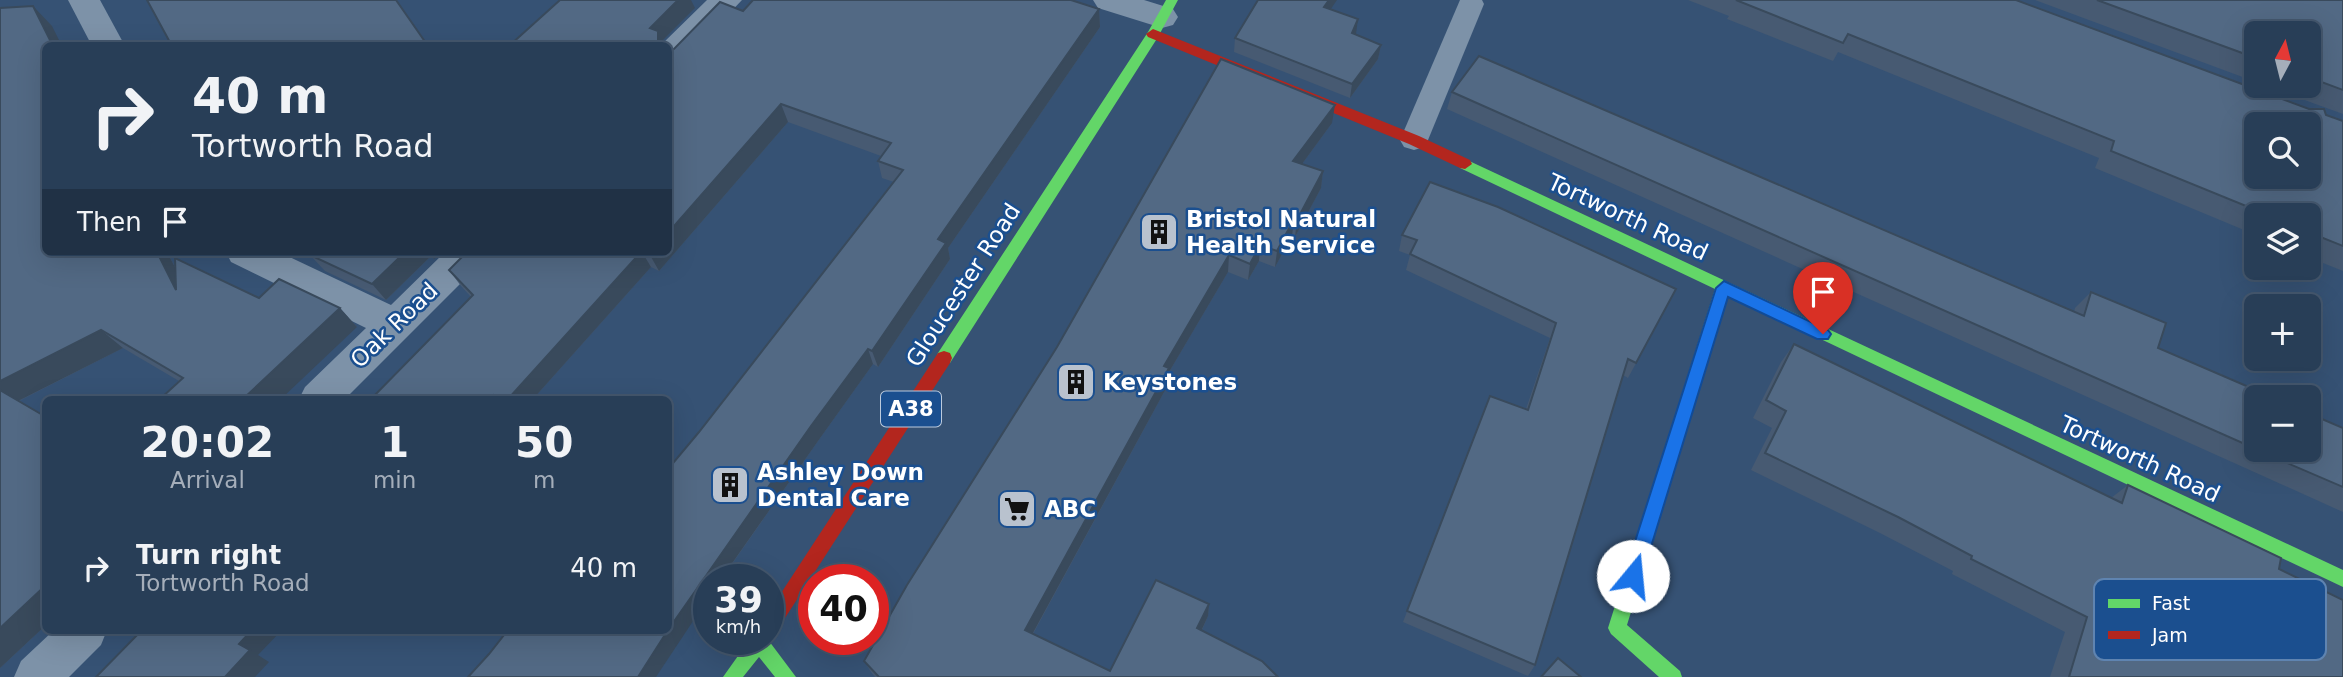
<!DOCTYPE html>
<meta charset="utf-8">
<style>
:root{--surface:#283e57;--page:#30455d;--text:#f1f3f6;--muted:#a5aeba;--line:#44576d}
body{margin:0;font-family:"DejaVu Sans",sans-serif;background:var(--page);color:var(--text);height:100vh;display:flex;flex-direction:column;font-size:26px;white-space:nowrap}
*{box-sizing:border-box;margin:0}
p{font-size:23px;color:var(--muted)}
.icon{flex:none;width:38px;height:38px;fill:none;stroke:currentColor;stroke-width:2;stroke-linecap:round;stroke-linejoin:round}
.map{position:relative;flex:1;overflow:hidden}
.details{position:absolute;left:42px;top:396px;width:630px;height:238px;display:flex;flex-direction:column;background:var(--surface);border-radius:10px;box-shadow:0 7px 28px #0002,0 0 0 2px var(--line)}
.details>*{flex:none}
.top-card{position:absolute;left:42px;top:42px;width:630px;height:214px;border-radius:10px;box-shadow:0 7px 28px #0002,0 0 0 2px var(--line);background:#283e57;color:var(--text);overflow:hidden}
.needle{width:46px;rotate:7deg}
.fabs{position:absolute;left:2244px;top:21px;display:grid;gap:14px}
.fabs a{display:grid;place-items:center;width:77px;height:77px;border-radius:10px;background:var(--surface);box-shadow:0 7px 28px #0002,0 0 0 2px var(--line);font-size:35px}
.speed{position:absolute;left:693px;top:564px;display:flex;gap:14px;font-size:35px;font-weight:700;text-align:center}
.speed>*{display:grid;place-content:center;width:91px;height:91px;border-radius:50%;background:var(--surface);box-shadow:0 7px 28px #0002,0 0 0 2px var(--line);line-height:1}
.speed small{font-size:18px;font-weight:400}
.speed .limit{border:10px solid #d22;background:#fff;color:#111}
.pin{position:absolute;display:grid;place-items:center;width:60px;height:60px;color:#fff;margin:-72px -30px;border-radius:50% 50% 50% 0;rotate:-45deg;box-shadow:0 0 7px #0007}
.pin .icon{rotate:45deg}
.me{position:absolute;width:77px;margin:-38px;rotate:17deg;stroke-linejoin:round;filter:drop-shadow(0 0 5px #0008)}
.turn{display:flex;align-items:center;gap:24px;height:147px;padding:0 35px;font-size:32px}
.turn .icon{width:91px;height:91px;stroke-width:2.5}
.turn b{display:block;font-size:49px;line-height:60px}
.then{display:flex;align-items:center;height:66px;padding:0 35px;background:#0003;gap:14px;font-size:26px}
.eta{display:flex;justify-content:space-evenly;align-items:center;height:119px;text-align:center}
.eta b{font-size:42px;font-weight:600;line-height:49px}
ul{padding:0;list-style:none}
li{display:flex;align-items:center;gap:21px;height:105px;padding:0 35px}
li div{flex:1}
li b{display:block;font-size:26px}
li em{font-style:normal}
.map>svg:first-child{display:block}
.lines{fill:none;stroke-linecap:round;stroke-linejoin:round}
.lane{fill:#7d92a8;fill-rule:evenodd}
.street{fill:#7d92a8;fill-rule:evenodd}
.fast{fill:#63d668;fill-rule:evenodd}
.jam{fill:#b3261e;fill-rule:evenodd}
.wall{fill:#475a72}
.shaded-wall{fill:#394a5c}
.building{fill:#526984;stroke:#394a5c;stroke-width:2;fill-rule:evenodd}
.route{fill:#1a73e8;stroke:#114b97;stroke-width:2}
.labels{text-anchor:middle;stroke-width:5;stroke-linejoin:round;paint-order:stroke}
.shield{fill:#1b4f8f;stroke:#bbcadd;stroke-width:2}
.shield-label{font-size:21px;font-weight:bold;fill:#fff}
.street-label{font-size:23px;fill:#fff;stroke:#1b4f8f}
.poi-label{font-size:23px;font-weight:bold;fill:#fff;stroke:#1b4f8f;text-anchor:start}
.key{fill:#1b4f8f;stroke:#5f84b1;stroke-width:2}
.key-label{font-size:19px;fill:#fff}
</style>
<div class="map">
<svg width="2343" height="677" viewBox="0 0 2343 677">
<rect width="100%" height="100%" fill="#365274"/>
<g class="lines">
<!-- lane -->
<path class="lane" d="M1460,0H1482L1484,4L1428,140L1424,147L1414,150L1404,147L1400,140Z"/>
<!-- street -->
<g class="street">
<path d="M68,0H100L125,46H92Z"/>
<path d="M707,0H742L680,65L668,68V46H660Z"/>
<path d="M1093,0H1144L1173,9L1178,17L1173,25L1162,28L1098,8Z"/>
<path d="M226,252H279L391,305L445,252H487L482,262L345,399H299L305,387L366,328L231,262Z"/>
<path d="M54,630H107L101,645L69,677H14L21,661Z"/>
</g>
<!-- fast -->
<g class="fast">
<path d="M1166,0H1178L1158,37L950,363H938L936,358L938,353L1148,32Z"/>
<path d="M1465,159L2343,570V587L1728,295L1627,625L1680,671L1682,677H1659L1611,634L1608,628L1715,289L1460,168L1458,164Z"/>
<path d="M768,635L769,641L796,677H775L759,657L743,677H723L750,639H768Z"/>
</g>
<!-- jam -->
<g class="jam">
<path d="M1153,29L1419,136L1470,160L1472,164L1465,169L1460,168L1409,144L1148,37L1146,34Z"/>
<path d="M944,351L950,353L952,358L950,363L774,635L768,638V613L938,353Z"/>
</g>
</g>
<!-- wall -->
<g class="wall">
<path d="M1688,0H2016L2343,121V271L2308,257V215H2256V235L2095,168L2099,158L1838,52L1833,61L1727,19L1729,16Z"/>
<path d="M2035,0H2343V114L2266,86H2308V33H2256V82Z"/>
<path d="M0,8L52,26L46,252H167L175,267L259,298L340,308L357,327L179,381L123,348L19,401L46,625L0,668Z"/>
<path d="M1099,9L1100,27L948,248L950,259L878,367L873,364L818,441L690,624L668,630L699,432L894,182L882,178L878,161L881,156L788,122L659,271L651,267L533,399H371L471,297L461,286L449,270L467,252H668L674,49L743,11Z"/>
<path d="M1355,35L1381,45L1378,59L1350,98L1234,52L1235,38Z"/>
<path d="M1452,92L2074,312L2075,308L2091,292L2158,348L2256,397V450H2308L2343,428V512L1447,109Z"/>
<path d="M1332,123L1302,164L1323,171L1321,188L1295,237L1292,236L1275,267L1259,261L1248,280L1228,272L1169,372V383L1033,634L1110,671L1209,604L1208,616L1202,630L1278,677H875L871,672L864,661Z"/>
<path d="M1402,235L1676,289L1628,378L1623,375L1535,665L1528,676L1403,622L1490,396L1526,409L1550,338L1406,270L1410,255L1399,251Z"/>
<path d="M313,252H442L434,259L431,256L386,300L325,271L310,255Z"/>
<path d="M1794,344L2111,498L2128,485L2279,569L2343,677H2050L2065,632L1952,574L1953,571L1880,533L1751,470L1772,428L1753,418L1781,362Z"/>
</g>
<!-- shaded-wall -->
<g class="shaded-wall">
<path d="M678,0H691L695,8L662,41L664,46H657L650,28Z"/>
<path d="M1329,0H1337L1322,22L1324,7Z"/>
<path d="M33,6L52,26L62,46H53Z"/>
<path d="M1099,9L1100,27L948,248L950,259L878,367L872,351L938,239Z"/>
<path d="M1358,19L1356,34L1349,48L1352,33Z"/>
<path d="M1381,45L1378,59L1350,98L1352,84Z"/>
<path d="M781,104L788,122L659,271L650,255L652,252H668V233Z"/>
<path d="M1335,105L1332,123L1291,179L1293,161Z"/>
<path d="M1323,171L1321,188L1295,237L1297,220Z"/>
<path d="M1294,219L1292,236L1275,267L1277,251Z"/>
<path d="M1260,245L1259,261L1248,280L1250,264Z"/>
<path d="M157,252H167L196,308L176,290Z"/>
<path d="M405,252H428L431,256L386,300L372,284Z"/>
<path d="M429,252H442L434,259Z"/>
<path d="M641,252H642L651,267L533,399H508Z"/>
<path d="M1229,255L1228,272L1169,372V383L1028,642L1025,630L1164,366Z"/>
<path d="M340,308L357,327L281,399H243Z"/>
<path d="M101,330L123,348L16,402L0,391V381Z"/>
<path d="M868,349L873,364L818,441L721,579H709V597L656,677H638L680,612L811,426Z"/>
<path d="M46,585V625L0,668V628Z"/>
<path d="M1209,604L1208,616L1197,640V628Z"/>
<path d="M252,630H282L258,655L269,662L255,677H225L239,644Z"/>
</g>
<!-- building -->
<g class="building">
<path d="M147,0H396L428,46H172Z"/>
<path d="M560,0H678L650,28L658,31V46H509Z"/>
<path d="M753,0H1071L1099,9L938,239L946,243L872,351L868,349L811,426L668,630V469L699,432L903,170L878,161L891,143L781,104L668,233V51L674,49L720,2L743,11Z"/>
<path d="M1258,0H1329L1324,7L1358,19L1352,33L1381,45L1352,84L1235,38Z"/>
<path d="M1736,0H2016L2309,109H2324L2326,115L2343,121V246L2308,232V215H2268L2111,151L2114,141L1848,34L1843,43ZM2256,124H2308V177H2256Z"/>
<path d="M2097,0H2343V90L2308,77V33H2256V58Z"/>
<path d="M33,6L53,46H46V252H157L176,290L175,258L259,298L279,279L340,308L243,399H160L183,378L101,330L0,381V8Z"/>
<path d="M1479,56L2084,316L2091,292L2166,323L2158,348L2272,397H2256V449L1452,92Z"/>
<path d="M1221,59L1335,105L1293,161L1323,171L1297,220L1294,219L1277,251L1260,245L1250,264L1229,255L1164,366L1169,368L1025,630L1110,671L1156,580L1209,604L1197,628L1262,661L1278,677H879L864,661L907,585L1057,347Z"/>
<path d="M1430,182L1498,207L1676,289L1636,363L1628,359L1535,665L1407,611L1490,396L1528,410L1556,323L1410,254L1417,240L1402,235Z"/>
<path d="M313,252H405L372,284L310,255Z"/>
<path d="M467,252H641L508,399H502L494,395L490,399H371L473,295L449,270Z"/>
<path d="M1794,344L2122,503L2128,485L2281,558L2279,569L2343,600V677H2069L2087,617L1971,559L1972,556L1898,517L1765,453L1786,411L1766,400Z"/>
<path d="M0,390L46,417V585L0,628Z"/>
<path d="M2308,413L2343,428V487L2257,450H2308Z"/>
<path d="M142,630H252L239,644L250,650L225,677H96Z"/>
<path d="M508,630H668L638,677H468L489,654Z"/>
<path d="M1558,658L1581,677H1541Z"/>
</g>
<!-- route -->
<path class="route" d="M1724,281L1828,330L1831,334L1828,339H1817L1728,297L1642,576L1640,582L1633,584L1627,582L1624,576L1716,288Z"/>
<!-- icons -->
<defs>
<symbol id="building-square" viewBox="-11 -11 22 22"><rect x="-9" y="-9" width="18" height="18" rx="4" fill="#b9c2ce" stroke="#1b4f8f"/><path d="M-4-6H4V6H1V3H-1V6H-4ZM-2.5-4.3h1.7v1.8h-1.7ZM.8-4.3h1.7v1.8H.8ZM-2.5-1h1.7V.8h-1.7ZM.8-1h1.7V.8H.8Z" fill="#111"/></symbol>
<symbol id="supermarket-square" viewBox="-11 -11 22 22"><rect x="-9" y="-9" width="18" height="18" rx="4" fill="#b9c2ce" stroke="#1b4f8f"/><path d="M-6-5.5h2.5l.6 2H6L4.5 2H-2.5L-4.4-4H-6ZM-1.5 3.2a1.3 1.3 0 1 0 .1 0ZM3 3.2a1.3 1.3 0 1 0 .1 0Z" fill="#111"/></symbol>
</defs>
<g fill-rule="evenodd">
<use href="#building-square" x="1137" y="210" width="44" height="44"/>
<use href="#building-square" x="1054" y="360" width="44" height="44"/>
<use href="#building-square" x="708" y="463" width="44" height="44"/>
<use href="#supermarket-square" x="995" y="487" width="44" height="44"/>
</g>
<g class="labels">
<!-- shield labels -->
<rect class="shield" x="881" y="391.5" width="60" height="35" rx="5"/>
<g class="shield-label">
<text x="911" y="416">A38</text>
</g>
<!-- street labels -->
<g class="street-label">
<text transform="translate(1628 217) rotate(25)" y="8">Tortworth Road</text>
<text transform="translate(963 285) rotate(-57)" y="8">Gloucester Road</text>
<text transform="translate(394 325) rotate(-44)" y="8">Oak Road</text>
<text transform="translate(2140 459) rotate(25)" y="8">Tortworth Road</text>
</g>
<!-- poi labels -->
<g class="poi-label">
<text x="1186" y="227">Bristol Natural<tspan x="1186" dy="26">Health Service</tspan></text>
<text x="1103" y="390">Keystones</text>
<text x="757" y="480">Ashley Down<tspan x="757" dy="26">Dental Care</tspan></text>
<text x="1044" y="517">ABC</text>
</g>
</g>
<!-- legend -->
<rect x="2094" y="579" width="232" height="81" rx="10" class="key"/>
<rect x="2108" y="599" width="32" height="9" fill="#63d668"/>
<rect x="2108" y="631" width="32" height="8" fill="#b3261e"/>
<g class="key-label">
<text x="2152" y="610">Fast</text>
<text x="2152" y="642">Jam</text>
</g>
</svg>
<div class="fabs">
<a><svg class="needle" viewBox="-14 -14 28 28"><path d="M0-13l5 13h-10z" fill="#e53935"/><path d="M0 13l5-13h-10z" fill="#a5aeba"/></svg></a>
<a><svg class="icon" aria-label="search" viewBox="0 0 24 24"><circle cx="10" cy="10" r="6"/><path d="M15 15l6 6"/></svg></a>
<a><svg class="icon" aria-label="layers" viewBox="0 0 24 24"><path d="M12 4l9 5-9 5-9-5zM3 14l9 5 9-5"/></svg></a>
<a>+</a>
<a>−</a>
</div>
<div class="speed"><div>39<small>km/h</small></div><div class="limit">40</div></div>
<div class="pin" style="left:1823px;top:334px;background:#d93025"><svg class="icon" aria-label="arrive" viewBox="0 0 24 24"><path d="M6 21V4h12l-3 4 3 4H6"/></svg></div>
<svg class="me" style="left:1633px;top:576px" viewBox="-20 -20 40 40"><circle r="19" fill="#fff"/><path d="M0-13L10 11 0 6-10 11z" fill="#1a73e8"/></svg>
<div class="top-card">
<div class="turn"><svg class="icon" aria-label="right" viewBox="0 0 24 24"><path d="M7 20v-9h11M14 6l5 5-5 5"/></svg><div><b>40 m</b>Tortworth Road</div></div>
<div class="then">Then<svg class="icon" aria-label="arrive" viewBox="0 0 24 24"><path d="M6 21V4h12l-3 4 3 4H6"/></svg></div>
</div>
<section class="details">
<div class="eta">
<div><b>20:02</b><p>Arrival</p></div>
<div><b>1</b><p>min</p></div>
<div><b>50</b><p>m</p></div>
</div>
<ul>
<li><svg class="icon" aria-label="right" viewBox="0 0 24 24"><path d="M7 20v-9h11M14 6l5 5-5 5"/></svg><div><b>Turn right</b><p>Tortworth Road</p></div><em>40 m</em></li>
</ul>
</section>
</div>
